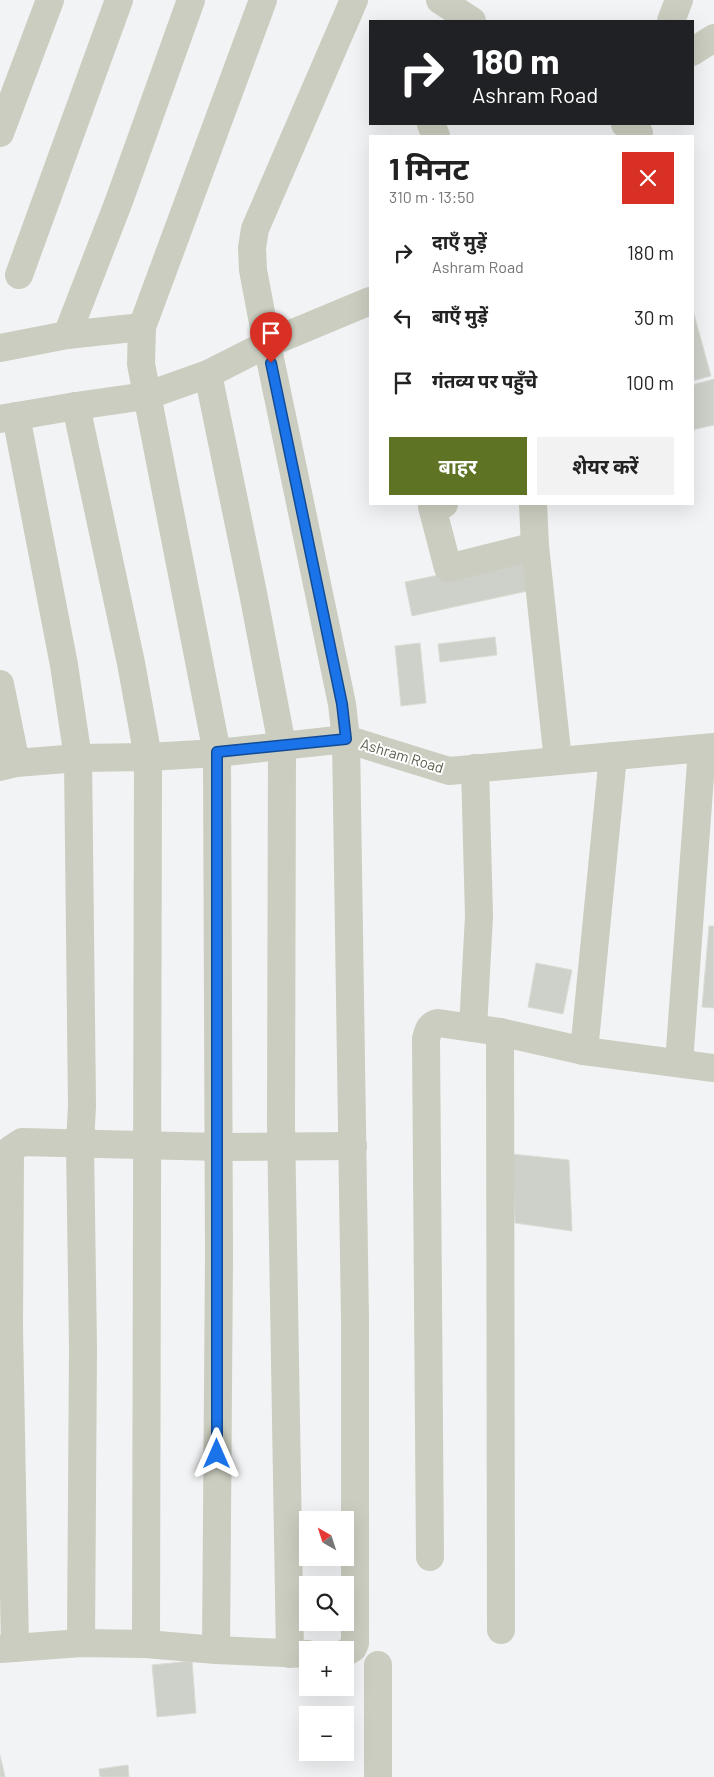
<!DOCTYPE html>
<html lang="hi">
<meta charset="utf-8">
<style>
:root{--surface:#fff;--page:#f2f2f2;--text:#222;--muted:#767676;--accent:#5e7424}
body{margin:0;font-family:Barlow,"Noto Sans Devanagari",sans-serif;background:var(--page);color:var(--text);height:100vh;display:flex;flex-direction:column;font-size:19px;white-space:nowrap}
*{box-sizing:border-box;margin:0}
p{font-size:16px;color:var(--muted)}
.icon{flex:none;width:28px;height:28px;fill:none;stroke:currentColor;stroke-width:2;stroke-linecap:round;stroke-linejoin:round}
.map{position:relative;flex:1;overflow:hidden}
.panel{position:absolute;left:369px;top:135px;width:325px;height:370px;display:flex;flex-direction:column;background:var(--surface);border-radius:0px;box-shadow:0 5px 20px #0002}
.panel>*{flex:none}
.banner{position:absolute;left:369px;top:20px;width:325px;height:105px;border-radius:0px;box-shadow:0 5px 20px #0002;background:#202124;color:#fff;overflow:hidden}
.needle{width:32px;rotate:321deg}
.tools{position:absolute;left:299px;top:1511px;display:grid;gap:10px}
.tools a{display:grid;place-items:center;width:55px;height:55px;border-radius:0px;background:var(--surface);box-shadow:0 5px 20px #0002;font-size:25px}
.pin{position:absolute;display:grid;place-items:center;width:42px;height:42px;color:#fff;margin:-51px -21px;border-radius:50% 50% 50% 0;rotate:-45deg;box-shadow:0 0 5px #0007}
.pin .icon{rotate:45deg}
.me{position:absolute;width:55px;margin:-28px;rotate:0deg;stroke-linejoin:round;filter:drop-shadow(0 0 4px #0008)}
.turn{display:flex;align-items:center;gap:18px;height:105px;padding:0 20px;font-size:22px}
.turn .icon{width:65px;height:65px;stroke-width:2.5}
.turn b{display:block;font-size:35px;line-height:42px}
.round{display:grid;place-items:center;flex:none;width:52px;height:52px;border-radius:0px;background:var(--page)}
.overview{display:flex;align-items:center;justify-content:space-between;height:85px;padding:0 20px}
h1{font-size:30px;font-weight:700;line-height:38px}
.button{display:flex;gap:10px;margin-top:auto;padding:10px 20px}
.button a{flex:1;height:58px;border-radius:0px;background:var(--accent);color:#fff;font-size:20px;font-weight:700;line-height:58px;text-align:center}
.button a+a{background:var(--page);color:var(--text)}
ul{padding:0;list-style:none}
li{display:flex;align-items:center;gap:15px;height:65px;padding:0 20px}
li div{flex:1}
li b{display:block;font-size:19px}
li em{font-style:normal}
.map>svg:first-child{display:block}
.building{fill:#ced1c9;stroke:#dadcd6}
.lines{fill:none;stroke-linecap:round;stroke-linejoin:round}
.minor{stroke:#cacdbf;stroke-width:28}
.route-casing{stroke:#114b97;stroke-width:12}
.route{stroke:#1a73e8;stroke-width:9}
.labels{text-anchor:middle;stroke-width:4;stroke-linejoin:round;paint-order:stroke}
.street-label{font-size:15px;fill:#5a5e4b;stroke:#fff}
</style>
<div class="map">
<svg width="714" height="1777" viewBox="0 0 714 1777">
<rect width="100%" height="100%" fill="#f2f3f4"/>
<!-- building -->
<g class="building">
<path d="M692,314H694L711,376L692,381Z"/>
<path d="M714,379V425L692,430V385Z"/>
<path d="M530,556L537,589L412,616L405,582Z"/>
<path d="M495,637L497,655L440,662L438,644Z"/>
<path d="M420,643L426,703L401,706L395,646Z"/>
<path d="M709,926H714V1008L702,1007Z"/>
<path d="M536,963L572,970L563,1014L528,1007Z"/>
<path d="M512,1154L569,1160L572,1231L515,1223Z"/>
<path d="M192,1661L196,1713L157,1717L152,1665Z"/>
<path d="M0,1755L5,1777H0Z"/>
<path d="M128,1765L129,1777H100L99,1769Z"/>
</g>
<g class="lines">
<!-- minor -->
<g class="minor">
<path d="M440,0L472,21"/>
<path d="M671,21L679,0"/>
<path d="M692,52L714,38"/>
<path d="M431,124L436,136"/>
<path d="M625,124L639,133"/>
<path d="M0,133L50,0"/>
<path d="M19,275L119,0"/>
<path d="M67,335L119,201L191,0"/>
<path d="M0,348L67,335L142,327"/>
<path d="M208,374L253,593L282,745L281,1126L290,1654"/>
<path d="M76,406L131,663L148,757L146,1644"/>
<path d="M16,416L64,665L78,758L82,1106L80,1144L83,1348L81,1643"/>
<path d="M0,419L76,406L146,396L208,374L267,344L370,301"/>
<path d="M444,504L432,507L448,568L535,546"/>
<path d="M533,504L535,546L558,761"/>
<path d="M0,684L16,763"/>
<path d="M0,767L16,763L78,758L148,757L217,753L346,739L449,771L714,747"/>
<path d="M473,1028L479,916L475,768"/>
<path d="M500,1032L501,1630"/>
<path d="M584,1051L613,756"/>
<path d="M679,1063L702,749"/>
<path d="M430,1557L426,1039C428,1031 429,1025 438,1023L500,1032L584,1051L714,1068"/>
<path d="M15,1648L9,1327L10,1155L11,1149L22,1142L218,1147L353,1146"/>
<path d="M0,1649L81,1643L146,1644L216,1650L308,1654"/>
<path d="M216,1650L219,1257L217,753L141,364L142,327L263,0"/>
<path d="M345,1653L353,1648L355,1643V1320L346,739L342,704L267,344L253,270L252,248L255,229L354,0"/>
<path d="M378,1665V1777"/>
</g>
</g>
<g class="lines">
<defs>
<path id="route" d="M217,1454V752L346,739L342,704L271,363"/>
</defs>
<!-- route casing -->
<use href="#route" class="route-casing"/>
<!-- route -->
<use href="#route" class="route"/>
</g>
<g class="labels">
<!-- street labels -->
<g class="street-label">
<text transform="translate(402 756) rotate(17)" y="5">Ashram Road</text>
</g>
</g>
</svg>
<div class="tools">
<a><svg class="needle" viewBox="-14 -14 28 28"><path d="M0-13l5 13h-10z" fill="#e53935"/><path d="M0 13l5-13h-10z" fill="#767676"/></svg></a>
<a><svg class="icon" aria-label="search" viewBox="0 0 24 24"><circle cx="10" cy="10" r="6"/><path d="M15 15l6 6"/></svg></a>
<a>+</a>
<a>−</a>
</div>
<div class="pin" style="left:271px;top:363px;background:#d93025"><svg class="icon" aria-label="arrive" viewBox="0 0 24 24"><path d="M6 21V4h12l-3 4 3 4H6"/></svg></div>
<svg class="me" style="left:217px;top:1454px" viewBox="-20 -20 40 40"><path d="M0-17L14 15 0 8-14 15z" fill="#1a73e8" stroke="#fff" stroke-width="4"/></svg>
<div class="banner">
<div class="turn"><svg class="icon" aria-label="right" viewBox="0 0 24 24"><path d="M7 20v-9h11M14 6l5 5-5 5"/></svg><div><b>180 m</b>Ashram Road</div></div>
</div>
<section class="panel">
<div class="overview"><div><h1>1 मिनट</h1><p>310 m · 13:50</p></div><a class="round" style="background:#d93025;color:#fff"><svg class="icon" aria-label="close" viewBox="0 0 24 24"><path d="M6 6l12 12M18 6L6 18"/></svg></a></div>
<ul>
<li><svg class="icon" aria-label="right" viewBox="0 0 24 24"><path d="M7 20v-9h11M14 6l5 5-5 5"/></svg><div><b>दाएँ मुड़ें</b><p>Ashram Road</p></div><em>180 m</em></li>
<li><svg class="icon" aria-label="left" viewBox="0 0 24 24"><path d="M17 20v-9H6M10 6l-5 5 5 5"/></svg><div><b>बाएँ मुड़ें</b></div><em>30 m</em></li>
<li><svg class="icon" aria-label="arrive" viewBox="0 0 24 24"><path d="M6 21V4h12l-3 4 3 4H6"/></svg><div><b>गंतव्य पर पहुँचे</b></div><em>100 m</em></li>
</ul>
<div class="button"><a>बाहर</a><a>शेयर करें</a></div>
</section>
</div>
